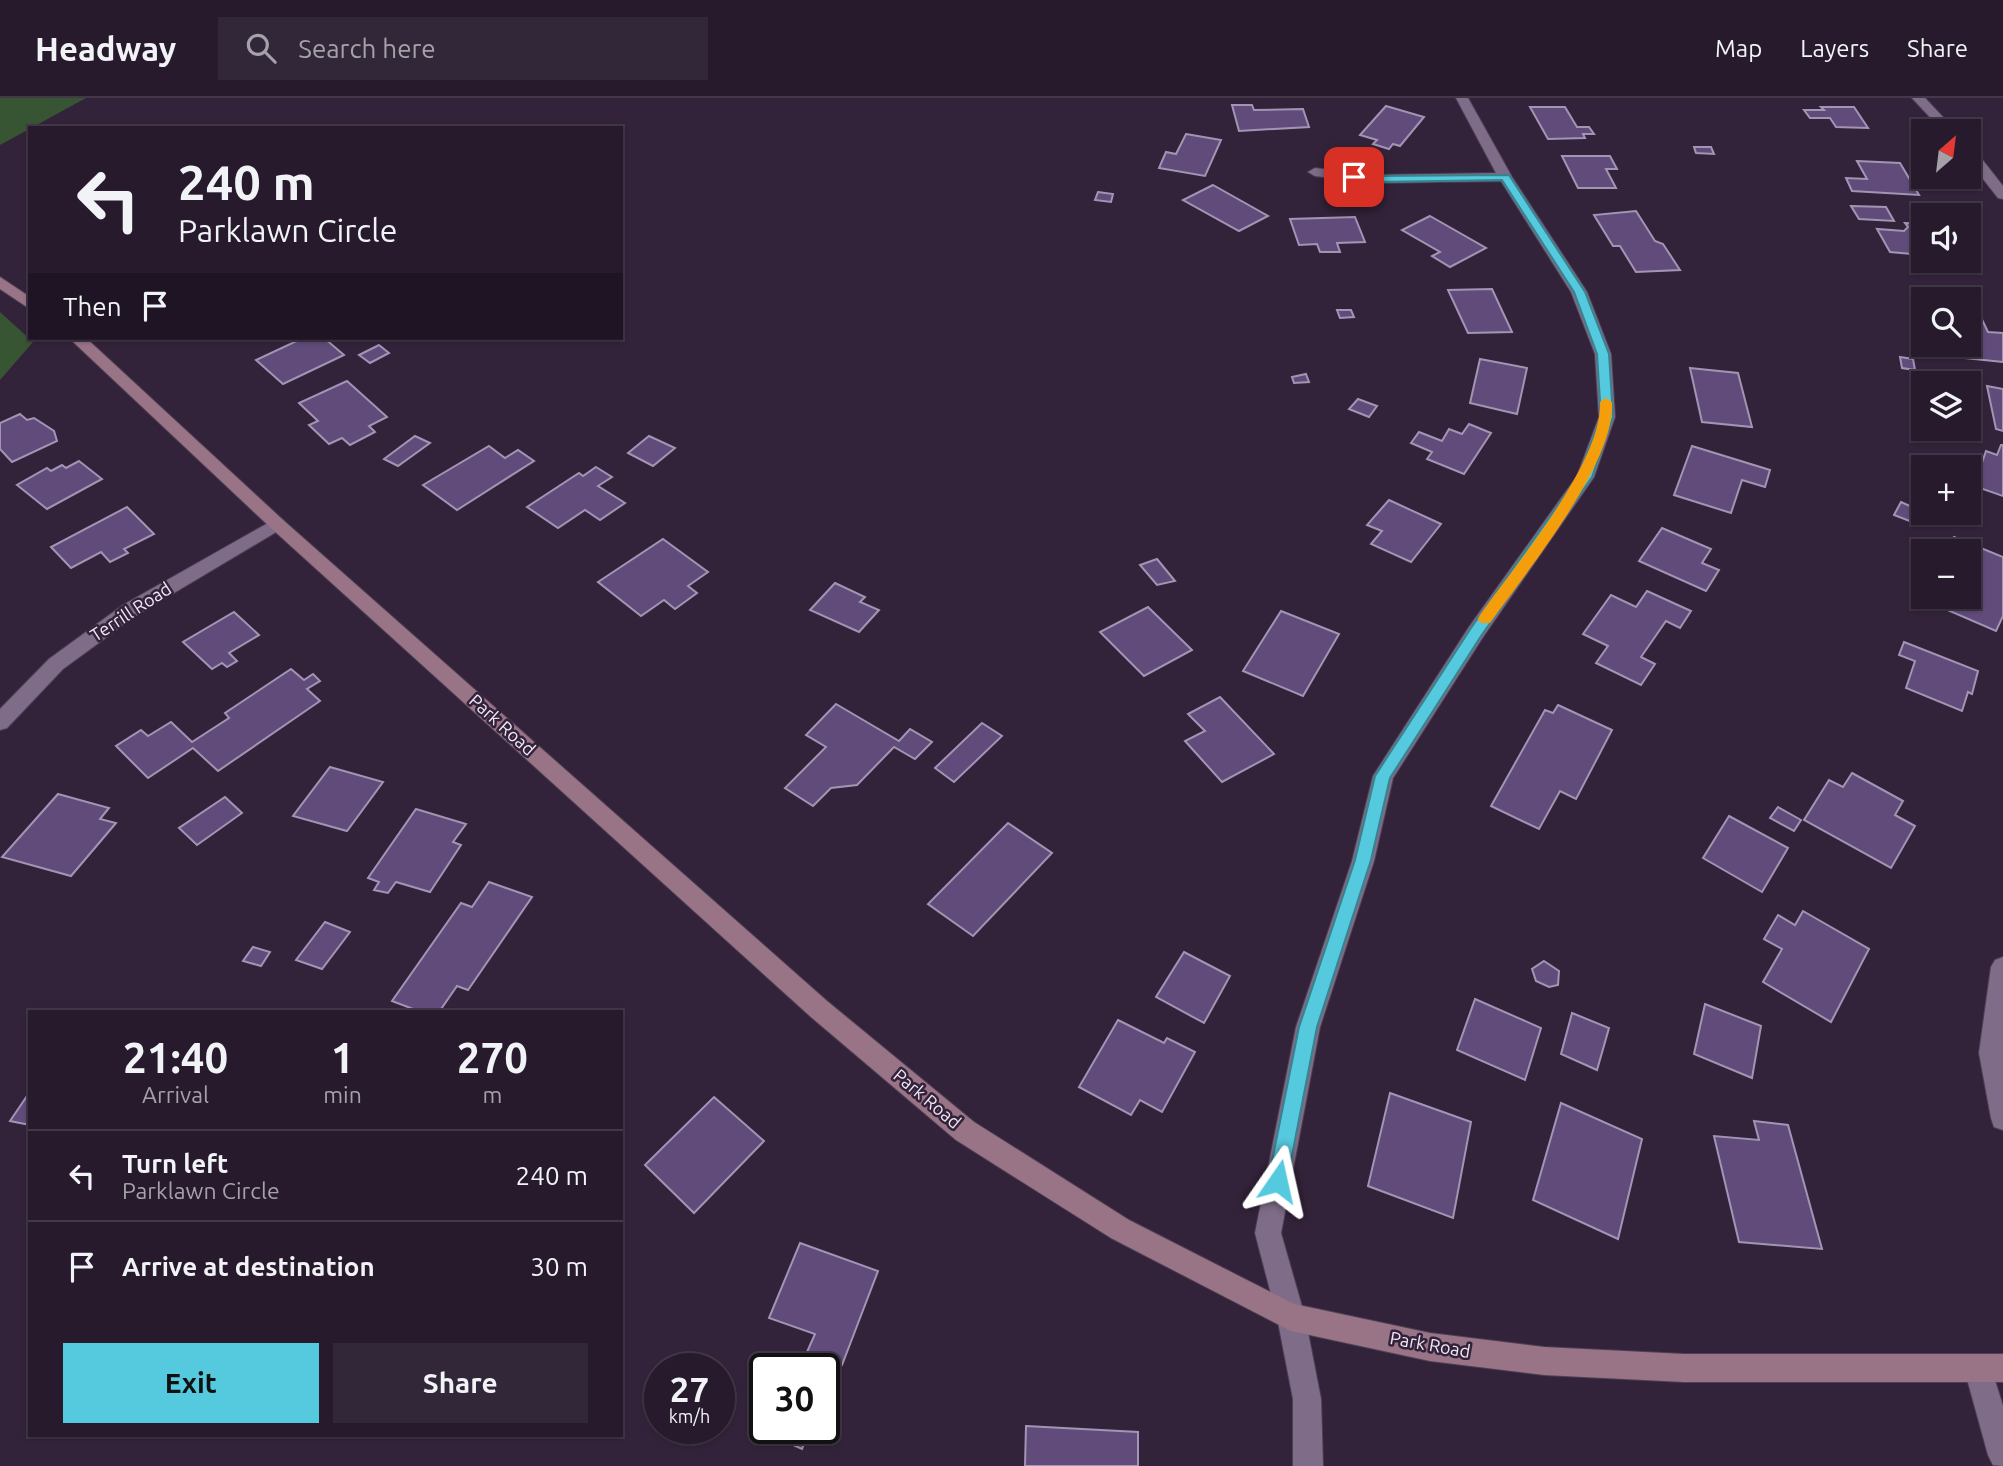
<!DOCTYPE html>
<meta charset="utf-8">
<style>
:root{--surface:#261a2c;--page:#322738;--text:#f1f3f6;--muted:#a4a1a9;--line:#423848;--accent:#55cade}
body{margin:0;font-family:Ubuntu,sans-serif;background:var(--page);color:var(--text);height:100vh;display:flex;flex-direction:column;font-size:26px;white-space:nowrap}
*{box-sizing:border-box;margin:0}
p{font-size:23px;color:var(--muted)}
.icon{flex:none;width:38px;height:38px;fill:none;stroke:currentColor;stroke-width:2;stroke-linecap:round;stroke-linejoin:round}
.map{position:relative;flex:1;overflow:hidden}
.panel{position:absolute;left:28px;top:912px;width:595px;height:427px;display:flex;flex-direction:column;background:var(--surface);border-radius:0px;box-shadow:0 2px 5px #0004,0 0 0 2px var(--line)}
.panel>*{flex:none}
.guide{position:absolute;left:28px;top:28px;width:595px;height:214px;border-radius:0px;box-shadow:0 2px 5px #0004,0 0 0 2px var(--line);background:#261a2c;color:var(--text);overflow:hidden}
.needle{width:46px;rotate:28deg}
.tools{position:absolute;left:1911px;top:21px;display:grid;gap:14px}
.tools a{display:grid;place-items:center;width:70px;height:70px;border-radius:0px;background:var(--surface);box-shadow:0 2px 5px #0004,0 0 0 2px var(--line);font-size:35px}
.speed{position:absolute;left:644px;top:1255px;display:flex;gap:14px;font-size:35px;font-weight:700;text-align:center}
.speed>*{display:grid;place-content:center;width:91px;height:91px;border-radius:50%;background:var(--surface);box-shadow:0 2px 5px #0004,0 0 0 2px var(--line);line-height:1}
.speed small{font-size:18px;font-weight:400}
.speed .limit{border:4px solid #111;border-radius:10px;background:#fff;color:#111}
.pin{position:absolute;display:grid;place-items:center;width:60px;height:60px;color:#fff;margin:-30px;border-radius:14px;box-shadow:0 4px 10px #0006}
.me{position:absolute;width:77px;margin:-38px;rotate:11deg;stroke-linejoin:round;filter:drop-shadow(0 0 5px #0008)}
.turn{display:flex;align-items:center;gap:24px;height:147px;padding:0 35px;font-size:32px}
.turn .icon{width:91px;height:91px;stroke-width:2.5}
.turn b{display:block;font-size:49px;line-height:60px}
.then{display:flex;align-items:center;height:66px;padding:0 35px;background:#0003;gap:14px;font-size:26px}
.eta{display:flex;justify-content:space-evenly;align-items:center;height:119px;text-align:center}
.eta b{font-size:42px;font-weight:700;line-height:49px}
.action{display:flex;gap:14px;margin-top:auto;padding:14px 35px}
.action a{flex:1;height:80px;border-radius:0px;background:var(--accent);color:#111;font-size:28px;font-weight:700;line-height:80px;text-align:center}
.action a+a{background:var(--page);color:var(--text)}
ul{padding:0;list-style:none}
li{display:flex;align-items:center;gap:21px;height:91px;padding:0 35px;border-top:2px solid var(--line)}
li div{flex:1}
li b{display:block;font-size:26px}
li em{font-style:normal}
header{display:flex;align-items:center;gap:42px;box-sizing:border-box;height:98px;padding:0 35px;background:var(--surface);border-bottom:2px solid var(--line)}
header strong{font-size:33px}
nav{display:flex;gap:38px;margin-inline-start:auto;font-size:24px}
.search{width:490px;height:63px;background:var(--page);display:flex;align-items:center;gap:18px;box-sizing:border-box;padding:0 24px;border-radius:0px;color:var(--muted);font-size:26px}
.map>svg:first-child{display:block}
.green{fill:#385533}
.building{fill:#604b7a;stroke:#a295b4;stroke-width:2}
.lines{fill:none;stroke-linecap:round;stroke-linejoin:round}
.minor-casing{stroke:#4e4054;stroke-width:2}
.secondary-casing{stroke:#4e4054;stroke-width:2}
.minor{fill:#7e6c88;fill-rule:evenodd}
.secondary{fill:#997386;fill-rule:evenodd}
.route{fill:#55cade;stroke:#378390;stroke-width:2}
.slow{fill:#f59e0b}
.labels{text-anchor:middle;stroke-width:5;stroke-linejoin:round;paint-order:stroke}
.street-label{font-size:18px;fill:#f1e7f7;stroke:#33233a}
</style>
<header>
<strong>Headway</strong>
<div class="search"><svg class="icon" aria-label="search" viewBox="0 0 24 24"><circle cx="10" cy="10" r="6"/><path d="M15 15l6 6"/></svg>Search here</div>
<nav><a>Map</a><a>Layers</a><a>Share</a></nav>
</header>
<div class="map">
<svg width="2003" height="1368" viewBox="0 0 2003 1368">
<rect width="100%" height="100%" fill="#33233a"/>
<!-- green -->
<g class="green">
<path d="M0,0H86L0,47Z"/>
<path d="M0,214L33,244L0,282Z"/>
</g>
<!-- building -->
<g class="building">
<path d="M1232,7H1252L1254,12L1303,11L1309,29L1239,33Z"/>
<path d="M1386,8L1424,19L1400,48L1393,46L1389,51L1373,46L1377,42L1360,37Z"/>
<path d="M1530,9H1565L1577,29H1589L1594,36H1583L1585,40L1548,41Z"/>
<path d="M1821,9H1854L1868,30L1836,29L1830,20H1810L1804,12H1824Z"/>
<path d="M1186,36L1221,42L1205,78L1159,70L1166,54L1176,56Z"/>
<path d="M1694,49H1711L1714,56L1696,55Z"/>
<path d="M1562,58H1610L1617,71H1606L1616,90H1578Z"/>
<path d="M1857,63L1900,65L1919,97L1852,93L1846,80L1867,81Z"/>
<path d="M1213,87L1268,118L1239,133L1183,102Z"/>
<path d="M1098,94L1113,96L1111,104L1095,102Z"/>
<path d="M1851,108L1886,109L1894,123L1859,121Z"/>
<path d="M1636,113L1655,143L1663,146L1680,172L1636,174L1620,148H1613L1594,117Z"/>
<path d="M1430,118L1486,150L1450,169L1432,158L1440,154L1402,132Z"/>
<path d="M1355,119L1365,144L1337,145L1340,154H1320L1317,146L1299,147L1290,121Z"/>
<path d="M1905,125L1923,126V157L1890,154L1877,131L1904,133L1908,129Z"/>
<path d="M1492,191L1512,234L1468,235L1448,192Z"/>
<path d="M1969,210L1977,211L1988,234L2003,235V264L1965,260L1961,250L1978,252L1969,232Z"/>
<path d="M1337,212H1351L1354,219L1340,220Z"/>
<path d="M303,240H324L344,257L283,286L256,262Z"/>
<path d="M379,247L389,255L370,265L359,257Z"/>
<path d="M1900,259L1913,261L1915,272L1902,270Z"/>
<path d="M1480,261L1527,270L1517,316L1470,305Z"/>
<path d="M1690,270L1738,275L1752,329L1702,324Z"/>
<path d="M1306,276L1309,284L1294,285L1292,279Z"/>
<path d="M347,283L387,319L369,328L375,334L350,347L342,340L329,346L309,327L318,323L299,305Z"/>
<path d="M1987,288L2003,291V333L1996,331Z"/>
<path d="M1358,301L1377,308L1369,319L1349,311Z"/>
<path d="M20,316L27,322L34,320L54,333L57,343L12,364L0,351V325Z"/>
<path d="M1469,326L1491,335L1464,376L1427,361L1432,354L1411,345L1419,334L1442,343L1449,331L1462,336Z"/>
<path d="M415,338L430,345L398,368L384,361Z"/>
<path d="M649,338L675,350L653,368L628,355Z"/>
<path d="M2001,347H2003V398L1974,388L1986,353L1997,357Z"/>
<path d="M489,348L505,360L518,352L534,363L457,412L423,387Z"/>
<path d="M1692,348L1770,372L1765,389L1742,382L1731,415L1674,397Z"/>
<path d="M79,363L102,381L47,411L17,387L47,370L51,373L62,367L66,370Z"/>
<path d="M596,369L612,379L598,388L625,405L600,422L585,412L558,430L527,409L579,375L583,378Z"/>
<path d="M1389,402L1441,426L1411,464L1371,446L1382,433L1367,427Z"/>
<path d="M1901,404L1925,415L1920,427L1894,417Z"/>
<path d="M127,409L154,436L124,451L128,455L110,464L101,454L71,470L51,449Z"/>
<path d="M1662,430L1711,451L1702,465L1719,472L1706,493L1639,463Z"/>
<path d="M1954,439L2003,459V518L1996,533L1922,501L1923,499H1969V453H1946Z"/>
<path d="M663,441L708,474L688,488L697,495L675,511L664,502L641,518L598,484Z"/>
<path d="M1157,461L1175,483L1157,487L1140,467Z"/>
<path d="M835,485L865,499L860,504L879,512L859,534L810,512Z"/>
<path d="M1647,493L1691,513L1680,530L1666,523L1641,559L1655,566L1641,587L1596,565L1608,548L1583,536L1611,497L1636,509Z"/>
<path d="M1148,509L1192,552L1144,578L1100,534Z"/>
<path d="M1281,513L1339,536L1303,598L1243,573Z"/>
<path d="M234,514L259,537L229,555L237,563L227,569L222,565L212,571L183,544Z"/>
<path d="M1904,544L1978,573L1972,596L1968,594L1962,613L1906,590L1915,563L1899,557Z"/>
<path d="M291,571L304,582L313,576L320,583L307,591L320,603L218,673L193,650L148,680L116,648L141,632L148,638L171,624L192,644L229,620L225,615Z"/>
<path d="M1220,599L1274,656L1222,684L1185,643L1205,633L1188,616Z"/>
<path d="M836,606L899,643L910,631L932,644L915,661L894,649L857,687L831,690L813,708L785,690L826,649L806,637Z"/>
<path d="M1558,607L1612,632L1576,701L1560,693L1539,731L1491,708L1545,612L1553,615Z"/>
<path d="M982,625L1002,638L954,684L935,670Z"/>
<path d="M330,669L383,684L347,733L293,718Z"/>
<path d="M1852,675L1903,703L1895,717L1915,728L1891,770L1804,722L1829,682L1843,689Z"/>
<path d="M58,696L109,710L100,721L116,725L71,778L2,759Z"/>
<path d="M225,699L242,715L197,747L179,730Z"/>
<path d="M1778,709L1801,722L1794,733L1770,720Z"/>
<path d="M416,711L466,726L453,744L461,747L430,794L396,784L388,795L374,792L379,784L368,780Z"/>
<path d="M1729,718L1788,750L1762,794L1703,760Z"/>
<path d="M1008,725L1052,755L973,838L928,806Z"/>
<path d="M489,784L532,799L468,892L457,888L439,914H421L392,903L461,805L472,809Z"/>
<path d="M1803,813L1869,851L1831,924L1763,884L1782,851L1764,841L1778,817L1795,827Z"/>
<path d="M325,824L350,834L322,871L296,862Z"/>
<path d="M253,849L270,854L261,868L243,863Z"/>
<path d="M1184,854L1230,878L1204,925L1156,899Z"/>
<path d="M1544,863L1559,873L1558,887L1549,889L1536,883L1532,871Z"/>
<path d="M1475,901L1541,930L1525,982L1457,952Z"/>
<path d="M1705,906L1761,928L1752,980L1694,956Z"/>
<path d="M1572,915L1609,930L1597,972L1561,956Z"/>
<path d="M1118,922L1164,945L1167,940L1195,954L1162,1014L1140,1002L1131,1017L1079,989Z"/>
<path d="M29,995L30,1027L10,1023Z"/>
<path d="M1390,995L1471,1024L1453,1120L1368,1088Z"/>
<path d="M714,999L764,1043L694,1115L645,1067Z"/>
<path d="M1561,1005L1642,1041L1618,1141L1533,1102Z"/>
<path d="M1754,1023L1788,1027L1822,1151L1739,1144L1714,1038L1759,1042Z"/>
<path d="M800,1145L878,1173L842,1267L807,1254L815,1236L769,1220Z"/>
<path d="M765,1299V1330H810L802,1351L752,1329Z"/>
<path d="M1026,1328L1138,1334V1368H1025Z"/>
</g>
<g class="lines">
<defs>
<g id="minor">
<path d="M1456,0H1468L1512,79L1587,194L1611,256L1615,319L1594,379L1483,539L1393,680L1374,763L1320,929L1281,1135L1305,1219L1321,1301L1323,1368H1293V1301L1277,1219L1255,1135L1296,929L1352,763L1373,678L1469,529L1577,378L1599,319L1595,256L1571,194L1501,83L1374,85L1315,78L1308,74L1315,70L1374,77L1496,75Z"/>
<path d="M1912,0H1925L1956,33H1943Z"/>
<path d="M1969,50L1974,51L2003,88V101L1998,100L1969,63Z"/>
<path d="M277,420L283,422L286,426L283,430L137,517L63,571L7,630L0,632V611L49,561L123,507Z"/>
<path d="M2003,859V1032L1994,1029L1991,1020L1979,955L1991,869L1995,862Z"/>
<path d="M1978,1256L1988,1260L2003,1308V1368L1993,1367L1988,1357L1964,1270L1968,1260Z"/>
</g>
<g id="secondary">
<path d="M0,179L30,199V211L0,191Z"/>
<path d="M69,240H86L283,422L827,903L974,1024L1129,1122L1294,1206L1430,1235L1544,1249L1684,1256H2003V1284H1684L1544,1277L1430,1263L1291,1233L1111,1140L956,1042L811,919L271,430Z"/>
</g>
</defs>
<!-- minor casing -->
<use href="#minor" class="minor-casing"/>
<!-- secondary casing -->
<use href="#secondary" class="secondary-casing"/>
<!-- minor -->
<use href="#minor" class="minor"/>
<!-- secondary -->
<use href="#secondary" class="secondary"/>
</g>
<!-- route -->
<path class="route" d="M1354,76L1374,78L1509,77L1585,194L1609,256L1613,319L1592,379L1481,538L1390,680L1371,762L1317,929L1287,1083L1285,1090L1278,1093L1271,1090L1268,1083L1299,929L1355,762L1375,678L1471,530L1579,378L1601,319L1597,256L1574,194L1502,82L1374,84L1351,81L1349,79Z"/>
<!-- slow -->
<path class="slow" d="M1606,300L1612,304C1616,365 1526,474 1490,525H1480L1478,521L1480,517C1515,467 1603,364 1600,304Z"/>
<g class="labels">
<!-- street labels -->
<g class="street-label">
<text transform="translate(131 514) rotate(-33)" y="6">Terrill Road</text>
<text transform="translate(502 627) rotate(42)" y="6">Park Road</text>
<text transform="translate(927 1001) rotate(40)" y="6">Park Road</text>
<text transform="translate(1430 1247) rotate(10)" y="6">Park Road</text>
</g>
</g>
</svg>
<div class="tools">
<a><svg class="needle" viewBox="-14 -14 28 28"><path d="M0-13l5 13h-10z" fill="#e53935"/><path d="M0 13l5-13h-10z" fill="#a4a1a9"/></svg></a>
<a><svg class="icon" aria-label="sound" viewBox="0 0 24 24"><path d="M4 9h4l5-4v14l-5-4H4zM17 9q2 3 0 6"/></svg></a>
<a><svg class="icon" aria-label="search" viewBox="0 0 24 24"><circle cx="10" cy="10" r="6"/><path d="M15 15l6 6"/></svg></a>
<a><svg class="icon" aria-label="layers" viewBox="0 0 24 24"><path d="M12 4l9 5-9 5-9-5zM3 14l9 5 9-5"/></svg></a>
<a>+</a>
<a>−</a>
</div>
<div class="speed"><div>27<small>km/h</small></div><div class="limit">30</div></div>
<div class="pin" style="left:1354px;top:79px;background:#d93025"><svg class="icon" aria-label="arrive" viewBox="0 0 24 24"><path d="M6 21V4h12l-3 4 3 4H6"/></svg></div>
<svg class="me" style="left:1278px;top:1083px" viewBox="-20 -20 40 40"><path d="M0-17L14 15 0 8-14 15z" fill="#55cade" stroke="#fff" stroke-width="4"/></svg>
<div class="guide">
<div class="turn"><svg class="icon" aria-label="left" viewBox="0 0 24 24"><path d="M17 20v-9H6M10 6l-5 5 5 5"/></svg><div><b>240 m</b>Parklawn Circle</div></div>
<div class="then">Then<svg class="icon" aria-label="arrive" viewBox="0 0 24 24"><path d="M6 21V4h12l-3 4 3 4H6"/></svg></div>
</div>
<section class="panel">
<div class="eta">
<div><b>21:40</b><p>Arrival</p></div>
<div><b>1</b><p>min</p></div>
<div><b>270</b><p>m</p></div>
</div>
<ul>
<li><svg class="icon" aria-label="left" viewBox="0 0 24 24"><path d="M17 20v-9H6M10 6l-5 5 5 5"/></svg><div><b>Turn left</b><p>Parklawn Circle</p></div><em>240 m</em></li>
<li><svg class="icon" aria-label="arrive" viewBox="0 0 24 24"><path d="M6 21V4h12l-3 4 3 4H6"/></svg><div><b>Arrive at destination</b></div><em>30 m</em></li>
</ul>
<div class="action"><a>Exit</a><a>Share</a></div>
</section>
</div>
